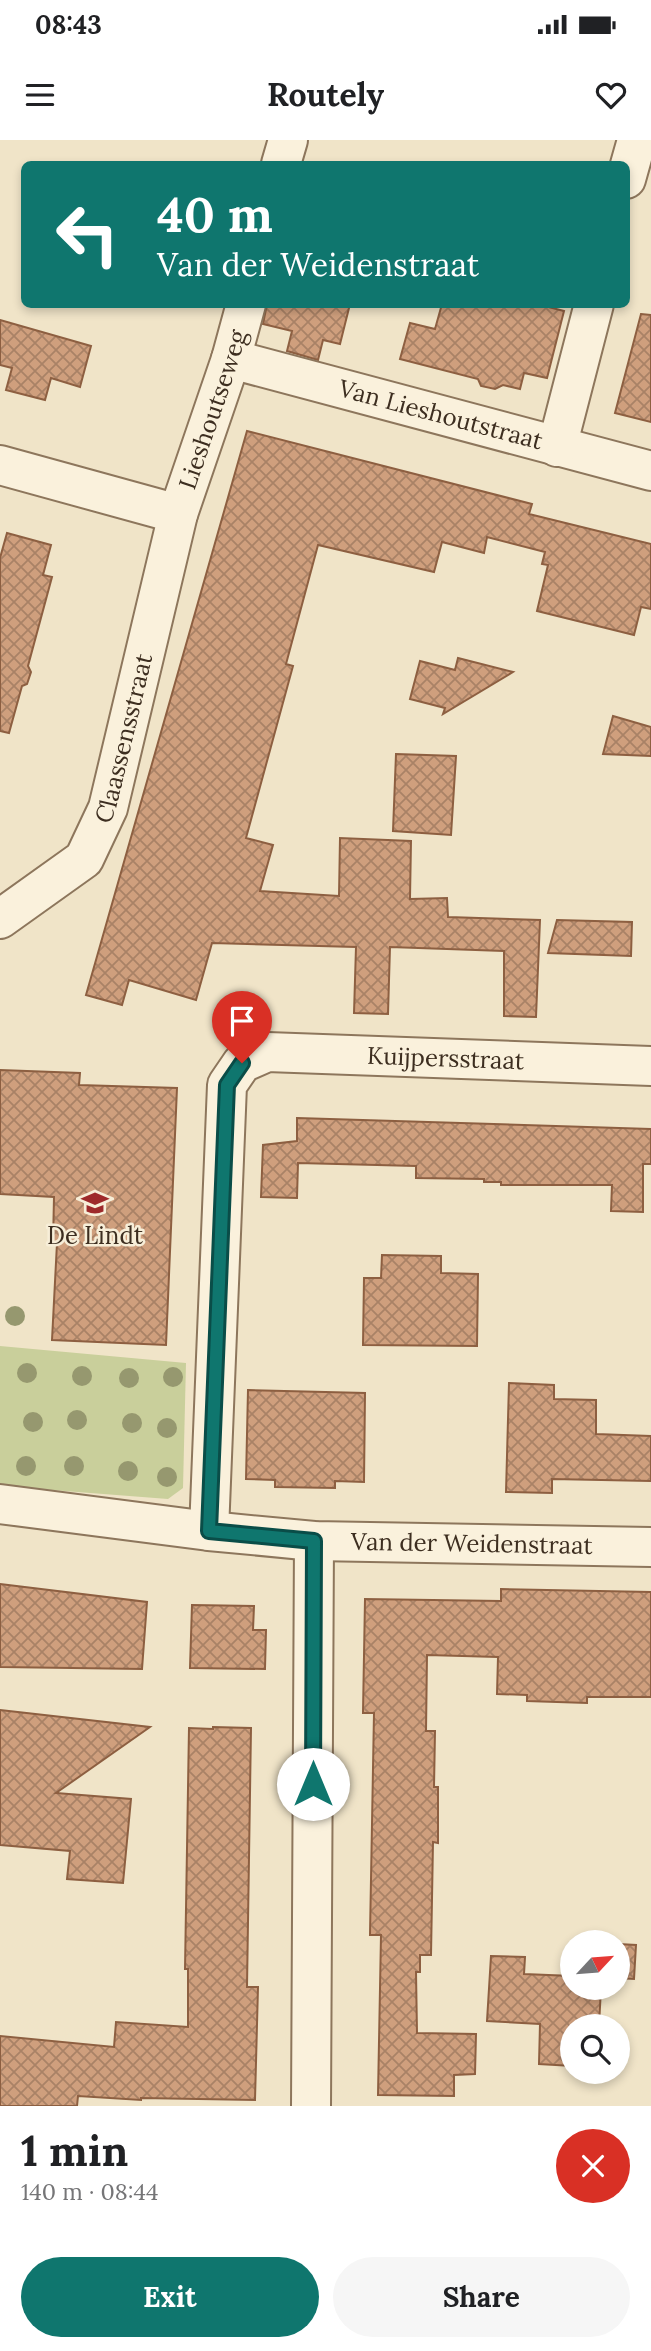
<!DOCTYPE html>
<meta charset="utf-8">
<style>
:root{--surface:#fff;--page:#f6f6f6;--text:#202124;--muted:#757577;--accent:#0f766e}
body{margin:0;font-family:Lora,serif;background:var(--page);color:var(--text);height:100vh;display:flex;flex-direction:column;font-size:26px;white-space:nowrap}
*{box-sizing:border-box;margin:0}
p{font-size:23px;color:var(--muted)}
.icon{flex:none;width:38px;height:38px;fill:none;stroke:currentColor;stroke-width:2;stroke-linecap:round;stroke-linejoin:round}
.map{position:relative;height:1966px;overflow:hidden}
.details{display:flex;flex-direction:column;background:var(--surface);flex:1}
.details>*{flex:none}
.guide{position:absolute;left:21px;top:21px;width:609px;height:147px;border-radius:10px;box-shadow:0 4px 10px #0003;background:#0f766e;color:#fff;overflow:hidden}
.needle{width:46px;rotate:64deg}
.buttons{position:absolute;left:560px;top:1790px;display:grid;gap:14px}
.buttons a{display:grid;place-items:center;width:70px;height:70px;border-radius:50%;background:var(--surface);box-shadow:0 4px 10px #0003;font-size:35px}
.pin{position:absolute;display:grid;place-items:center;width:60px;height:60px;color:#fff;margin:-72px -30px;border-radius:50% 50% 50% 0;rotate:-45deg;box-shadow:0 0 7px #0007}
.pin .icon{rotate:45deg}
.me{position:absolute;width:77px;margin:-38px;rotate:0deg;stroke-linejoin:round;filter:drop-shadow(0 0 5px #0008)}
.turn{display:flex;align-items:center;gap:24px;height:147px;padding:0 21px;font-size:32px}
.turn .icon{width:91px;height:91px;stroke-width:2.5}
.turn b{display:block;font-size:49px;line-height:60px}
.round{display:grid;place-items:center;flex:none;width:74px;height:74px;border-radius:37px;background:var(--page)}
.summary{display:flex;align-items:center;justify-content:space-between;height:119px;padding:0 21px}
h1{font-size:42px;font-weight:800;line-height:52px}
.button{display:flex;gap:14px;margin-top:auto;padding:14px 21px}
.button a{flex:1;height:80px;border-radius:42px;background:var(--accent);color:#fff;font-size:28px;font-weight:800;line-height:80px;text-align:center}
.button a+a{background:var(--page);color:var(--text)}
.status{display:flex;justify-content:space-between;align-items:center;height:49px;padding:0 35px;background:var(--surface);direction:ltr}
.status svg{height:19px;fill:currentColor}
header{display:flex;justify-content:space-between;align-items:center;height:91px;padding:0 21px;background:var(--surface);font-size:32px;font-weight:800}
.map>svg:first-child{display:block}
.green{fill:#c9cf9b}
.building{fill:url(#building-cross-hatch);stroke:#8d5f41;stroke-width:2}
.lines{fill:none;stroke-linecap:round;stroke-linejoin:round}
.minor-casing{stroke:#8d765c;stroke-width:42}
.minor{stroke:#faf1dc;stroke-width:38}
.tree{fill:#96986f}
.route-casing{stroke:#0a4d48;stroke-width:18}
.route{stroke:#0f766e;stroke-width:12}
.labels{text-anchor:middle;stroke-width:5;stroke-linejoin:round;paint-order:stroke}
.street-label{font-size:24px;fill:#3d2e20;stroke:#f7eed8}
.poi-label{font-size:24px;fill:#3d2e20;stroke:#f7eed8}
</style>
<div class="status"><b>08:43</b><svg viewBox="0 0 49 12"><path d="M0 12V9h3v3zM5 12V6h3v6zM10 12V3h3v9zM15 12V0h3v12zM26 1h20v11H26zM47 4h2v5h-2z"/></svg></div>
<header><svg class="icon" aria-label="menu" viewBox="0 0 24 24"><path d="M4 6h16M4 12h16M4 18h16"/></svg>Routely<svg class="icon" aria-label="heart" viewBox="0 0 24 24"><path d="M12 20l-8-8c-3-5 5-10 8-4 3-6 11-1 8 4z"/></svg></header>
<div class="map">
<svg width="651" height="1966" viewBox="0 0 651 1966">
<defs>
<pattern id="building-cross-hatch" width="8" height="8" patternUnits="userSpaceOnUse" patternTransform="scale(1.75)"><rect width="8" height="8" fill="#cf9f7d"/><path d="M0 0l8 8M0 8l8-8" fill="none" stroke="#a98266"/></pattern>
</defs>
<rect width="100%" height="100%" fill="#f0e4c8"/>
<!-- green -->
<path class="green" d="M0,1206L186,1223L183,1348L168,1359L0,1346Z"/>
<!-- building -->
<g class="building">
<path d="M267,164H350L340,204L323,200L318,220L287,211L292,191L263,184Z"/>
<path d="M442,164H537L564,171L547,238L524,233L520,249L503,245L495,249L481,246L478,239L400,219L410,183L435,189Z"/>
<path d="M641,174L651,175V282L615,273Z"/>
<path d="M0,180L91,206L80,247L51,238L45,260L6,250L12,228L0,225Z"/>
<path d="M247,291L532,364L529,374L651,404V469L641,467L634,495L537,471L548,425L542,424L545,412L487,397L484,413L442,402L434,432L318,405L286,524L293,526L246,698L273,705L260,751L339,756L340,698L411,701L410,759L447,758L448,777L540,780L536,877L504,876V811L390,807L388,874L354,873L356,807L212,803L196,860L129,840L122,865L86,855Z"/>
<path d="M7,393L51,405L43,435L52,437L28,526L31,532L27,544L22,546L9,593L0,591V418Z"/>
<path d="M458,518L513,532L443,574L445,568L410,559L420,521L455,530Z"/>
<path d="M613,576L651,587V616L603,614Z"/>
<path d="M396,614L456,616L451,695L393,691Z"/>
<path d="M557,780L632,782L631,816L548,813Z"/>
<path d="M0,930L80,933L79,945L177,948L166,1205L52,1200L57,1103H53L54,1057L0,1054Z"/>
<path d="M297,978L651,989V1024H643V1072L611,1071L612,1045H501V1042H484V1039L416,1038V1026L298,1023L297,1058L261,1057L263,1005L297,1001Z"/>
<path d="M382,1115L441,1116V1133L478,1134L477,1206L363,1205L364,1138H381Z"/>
<path d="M509,1243L554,1245V1259L596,1260V1294L651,1296V1341L552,1339V1353L506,1352Z"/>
<path d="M248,1250L365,1253L364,1342L335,1341V1348L275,1347V1340L246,1339Z"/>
<path d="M0,1444L147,1462L142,1529L0,1527Z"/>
<path d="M501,1449L651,1452V1557H587V1563L527,1561V1555L497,1554L498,1517L427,1515L426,1591H435L434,1647H438V1703L433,1702L431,1815H420V1832H416L417,1893L476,1894L475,1934L454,1935V1956L378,1955L381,1795H370L374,1573H363L365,1459L501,1461Z"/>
<path d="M192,1465L254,1466L253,1490H266L265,1529L190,1528Z"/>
<path d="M0,1570L150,1587L56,1653L131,1659L123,1743L67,1739L70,1711L0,1705Z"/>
<path d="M213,1587L251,1588L247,1847H258L255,1960L141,1958V1960L78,1956L77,1966H0V1896L114,1907L116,1882L188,1887V1829H185L189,1588L213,1589Z"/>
<path d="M618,1804L636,1805L634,1839L618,1838Z"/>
<path d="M491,1816L525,1817L524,1834L572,1836V1848H601L599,1886H572V1926L539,1924L540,1884L487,1881Z"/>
</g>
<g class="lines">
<defs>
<g id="minor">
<path d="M281,24L288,0"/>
<path d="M626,39L637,0"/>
<path id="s1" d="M231,219L651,331"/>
<path d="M557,307L594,164"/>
<path d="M0,325L178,374"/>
<path id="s2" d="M0,779L84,719L108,668L178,374L231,219L246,164"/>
<path id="s3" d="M0,1364L209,1391L314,1401L651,1407"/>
<path id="s4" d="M209,1391L227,945L242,923L267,912L651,926"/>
<path d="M311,1966L314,1401"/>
</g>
</defs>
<!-- minor casing -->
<use href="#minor" class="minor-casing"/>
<!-- minor -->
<use href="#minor" class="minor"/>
</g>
<!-- trees -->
<g class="tree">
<circle cx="15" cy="1176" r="10"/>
<circle cx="27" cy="1233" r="10"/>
<circle cx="82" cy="1236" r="10"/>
<circle cx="173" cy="1237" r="10"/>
<circle cx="129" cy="1238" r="10"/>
<circle cx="77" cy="1280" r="10"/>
<circle cx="33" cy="1282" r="10"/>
<circle cx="132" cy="1283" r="10"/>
<circle cx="167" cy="1288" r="10"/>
<circle cx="26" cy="1326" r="10"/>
<circle cx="74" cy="1326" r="10"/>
<circle cx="128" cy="1331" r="10"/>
<circle cx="167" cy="1337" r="10"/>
</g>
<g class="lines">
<defs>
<path id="route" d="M242,923L227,945L209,1391L314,1401L313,1644"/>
</defs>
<!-- route casing -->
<use href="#route" class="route-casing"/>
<!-- route -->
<use href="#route" class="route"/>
</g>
<!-- icons -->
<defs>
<symbol id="school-bare" viewBox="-9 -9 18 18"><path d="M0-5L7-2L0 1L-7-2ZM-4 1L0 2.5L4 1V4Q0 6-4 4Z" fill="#9e2a2b" stroke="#f7eed8" stroke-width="2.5" paint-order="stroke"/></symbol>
</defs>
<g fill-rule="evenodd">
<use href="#school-bare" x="76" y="1044" width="38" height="38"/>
</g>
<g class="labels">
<!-- street labels -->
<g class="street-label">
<text dy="8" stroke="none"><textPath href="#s2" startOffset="572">Lieshoutseweg</textPath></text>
<text dy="8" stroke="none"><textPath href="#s1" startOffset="217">Van Lieshoutstraat</textPath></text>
<text dy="8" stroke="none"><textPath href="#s2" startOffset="231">Claassensstraat</textPath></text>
<text dy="8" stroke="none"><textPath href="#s4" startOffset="679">Kuijpersstraat</textPath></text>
<text dy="8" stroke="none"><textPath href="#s3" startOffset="474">Van der Weidenstraat</textPath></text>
</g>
<!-- poi labels -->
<g class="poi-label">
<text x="95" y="1104">De Lindt</text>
</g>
</g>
</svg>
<div class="buttons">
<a><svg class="needle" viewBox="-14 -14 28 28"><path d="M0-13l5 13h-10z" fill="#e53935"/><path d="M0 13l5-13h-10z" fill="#757577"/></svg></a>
<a><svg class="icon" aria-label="search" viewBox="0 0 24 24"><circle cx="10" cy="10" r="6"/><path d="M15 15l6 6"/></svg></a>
</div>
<div class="pin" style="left:242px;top:923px;background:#d93025"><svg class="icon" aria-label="arrive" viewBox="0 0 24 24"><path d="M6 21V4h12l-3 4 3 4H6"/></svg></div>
<svg class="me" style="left:313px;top:1644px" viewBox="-20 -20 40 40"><circle r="19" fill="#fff"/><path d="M0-13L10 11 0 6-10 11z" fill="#0f766e"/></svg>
<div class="guide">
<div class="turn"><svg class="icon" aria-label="left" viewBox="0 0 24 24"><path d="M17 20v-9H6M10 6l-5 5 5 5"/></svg><div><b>40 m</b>Van der Weidenstraat</div></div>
</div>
</div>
<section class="details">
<div class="summary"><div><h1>1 min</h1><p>140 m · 08:44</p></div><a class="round" style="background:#d93025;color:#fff"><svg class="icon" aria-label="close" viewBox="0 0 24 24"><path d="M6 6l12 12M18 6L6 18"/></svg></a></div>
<div class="button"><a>Exit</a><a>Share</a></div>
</section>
